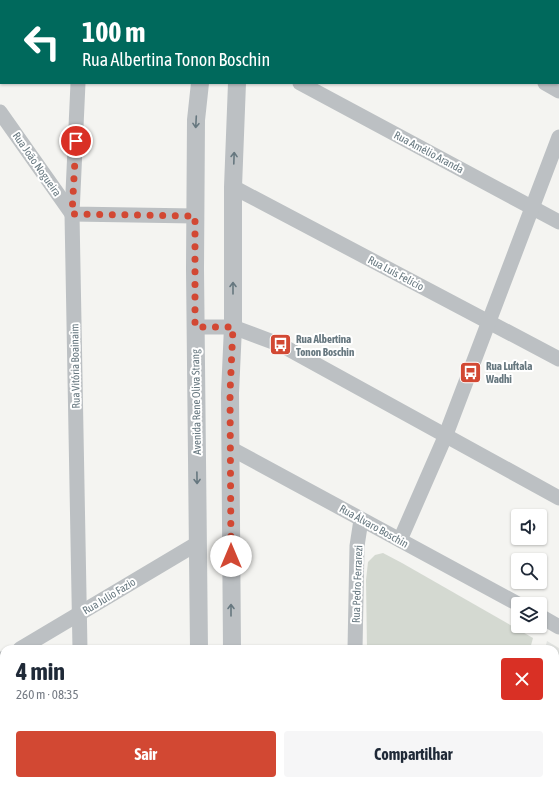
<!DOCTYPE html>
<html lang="pt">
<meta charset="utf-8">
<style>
:root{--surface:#fff;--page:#f6f6f7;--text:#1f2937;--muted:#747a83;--accent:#d24833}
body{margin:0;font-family:"Asap Condensed",sans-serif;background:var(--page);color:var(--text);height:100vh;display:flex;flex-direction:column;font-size:15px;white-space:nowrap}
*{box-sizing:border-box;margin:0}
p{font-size:13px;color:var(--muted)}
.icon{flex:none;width:22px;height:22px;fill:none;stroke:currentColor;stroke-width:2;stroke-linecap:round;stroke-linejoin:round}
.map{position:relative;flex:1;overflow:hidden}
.panel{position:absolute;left:0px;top:645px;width:559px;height:140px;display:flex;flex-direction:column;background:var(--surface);border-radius:12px 12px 0 0;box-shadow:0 1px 3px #0004}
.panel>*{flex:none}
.hud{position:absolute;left:0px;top:0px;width:559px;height:84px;box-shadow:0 1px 3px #0004;background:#00695c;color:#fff;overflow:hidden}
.controls{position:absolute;left:511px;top:509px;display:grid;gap:8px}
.controls a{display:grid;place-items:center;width:36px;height:36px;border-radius:4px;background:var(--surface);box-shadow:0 1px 3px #0004;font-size:20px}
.pin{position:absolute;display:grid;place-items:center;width:34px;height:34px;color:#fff;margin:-17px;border:2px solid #fff;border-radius:50%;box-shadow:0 1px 4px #0007}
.me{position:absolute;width:44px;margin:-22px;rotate:0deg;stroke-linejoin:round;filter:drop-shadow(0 0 3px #0008)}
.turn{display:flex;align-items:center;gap:14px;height:84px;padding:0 16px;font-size:18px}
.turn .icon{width:52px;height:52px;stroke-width:2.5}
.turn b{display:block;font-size:28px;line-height:34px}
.round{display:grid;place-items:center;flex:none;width:42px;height:42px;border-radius:4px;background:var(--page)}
.head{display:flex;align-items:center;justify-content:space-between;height:68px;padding:0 16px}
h1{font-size:24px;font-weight:700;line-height:30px}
.action{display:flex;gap:8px;margin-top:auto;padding:8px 16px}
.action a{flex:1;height:46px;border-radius:4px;background:var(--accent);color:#fff;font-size:16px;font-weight:700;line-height:46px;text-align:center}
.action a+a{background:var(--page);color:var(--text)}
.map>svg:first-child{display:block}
.built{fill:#e2e4e1}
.green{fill:#d4d9d1}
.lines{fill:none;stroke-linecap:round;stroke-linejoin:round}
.minor{stroke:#bcc0c3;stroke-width:15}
.tertiary{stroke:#bcc0c3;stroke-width:18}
.oneway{stroke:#66777f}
.route{stroke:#d24833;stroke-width:7;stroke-dasharray:0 12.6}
.labels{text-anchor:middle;stroke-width:4;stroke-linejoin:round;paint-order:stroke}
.street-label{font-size:11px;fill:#66777f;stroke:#fff}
.poi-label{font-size:11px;font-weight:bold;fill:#66777f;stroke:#fff;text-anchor:start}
</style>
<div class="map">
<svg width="559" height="785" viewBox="0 0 559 785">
<rect width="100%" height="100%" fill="#f4f4f1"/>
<!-- built -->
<path class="built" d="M547,641L559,648V785H507L508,781H555V649H545Z"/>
<!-- green -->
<g class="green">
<path d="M383,553L402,563L533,638L530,649H367L366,580L368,562L375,555Z"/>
<path d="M368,781H492L491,785H368Z"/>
</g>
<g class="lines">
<!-- minor -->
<g class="minor">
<path d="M391,0L393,1"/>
<path d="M85,1L86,0"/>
<path d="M78,83L72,214L80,649"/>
<path d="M300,83L559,222"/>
<path d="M545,83L559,91"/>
<path d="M0,112L72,214L195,216"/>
<path d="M233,187L559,359"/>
<path d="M195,327H233L281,345L559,498"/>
<path d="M230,448L518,604"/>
<path d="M400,540L445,437L559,137"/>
<path d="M540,616L559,627"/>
<path d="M20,649L198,543"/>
<path d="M355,649L357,546L361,520"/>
<path d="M0,661L4,658"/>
<path d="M80,785V781"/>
<path d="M353,785V781"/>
</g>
<!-- tertiary -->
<g class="tertiary">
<path d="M208,1V0"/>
<path d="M245,1V0"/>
<path d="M199,649L195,269L196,120L200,83"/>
<path d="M232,649L230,393L233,327V187L237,83"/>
<path d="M199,781V785"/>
<path d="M233,781V785"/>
</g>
</g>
<!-- one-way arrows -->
<defs><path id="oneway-shaft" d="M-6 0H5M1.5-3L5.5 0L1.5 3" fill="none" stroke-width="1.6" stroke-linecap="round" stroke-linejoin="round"/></defs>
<g class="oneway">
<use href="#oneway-shaft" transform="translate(196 122) rotate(93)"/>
<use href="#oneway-shaft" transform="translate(234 158) rotate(-88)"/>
<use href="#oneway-shaft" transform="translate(233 288) rotate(-90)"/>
<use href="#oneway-shaft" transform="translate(197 478) rotate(89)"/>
<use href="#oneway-shaft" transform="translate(231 610) rotate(-90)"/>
</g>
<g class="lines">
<!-- route -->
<path class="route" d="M76,141L72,214L195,216V327H233L230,393L231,556"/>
</g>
<!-- icons -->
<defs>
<symbol id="bus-square" viewBox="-11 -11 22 22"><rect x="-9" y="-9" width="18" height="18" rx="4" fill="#d24833" stroke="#fff"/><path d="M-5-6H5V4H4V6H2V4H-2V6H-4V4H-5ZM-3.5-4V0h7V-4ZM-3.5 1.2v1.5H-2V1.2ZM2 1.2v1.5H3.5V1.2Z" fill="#fff"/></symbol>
</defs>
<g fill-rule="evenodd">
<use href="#bus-square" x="268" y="332" width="25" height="25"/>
<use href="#bus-square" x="458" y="360" width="25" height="25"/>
</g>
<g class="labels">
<!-- street labels -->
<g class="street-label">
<text transform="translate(429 152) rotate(28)" y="4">Rua Amélio Aranda</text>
<text transform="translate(37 164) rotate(55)" y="4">Rua João Nogueira</text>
<text transform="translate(396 273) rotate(28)" y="4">Rua Luis Felício</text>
<text transform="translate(75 366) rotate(-91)" y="4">Rua Vitória Boainaim</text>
<text transform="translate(196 402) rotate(-91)" y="4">Avenida Rene Oliva Strang</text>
<text transform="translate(374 526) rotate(29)" y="4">Rua Álvaro Boschin</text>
<text transform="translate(357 584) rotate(-88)" y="4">Rua Pedro Ferrarezi</text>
<text transform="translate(109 596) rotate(-31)" y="4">Rua Julio Fazio</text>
</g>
<!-- poi labels -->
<g class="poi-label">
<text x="296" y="343">Rua Albertina<tspan x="296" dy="13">Tonon Boschin</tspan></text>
<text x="486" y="370">Rua Luftala<tspan x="486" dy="13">Wadhi</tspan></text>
</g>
</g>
</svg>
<div class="controls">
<a><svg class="icon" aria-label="sound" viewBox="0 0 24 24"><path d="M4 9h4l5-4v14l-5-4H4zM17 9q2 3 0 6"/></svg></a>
<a><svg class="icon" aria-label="search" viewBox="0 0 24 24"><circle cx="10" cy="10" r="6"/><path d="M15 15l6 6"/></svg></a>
<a><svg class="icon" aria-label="layers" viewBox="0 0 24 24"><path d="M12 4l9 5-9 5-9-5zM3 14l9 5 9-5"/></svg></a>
</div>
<div class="pin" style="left:76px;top:141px;background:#d93025"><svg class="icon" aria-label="arrive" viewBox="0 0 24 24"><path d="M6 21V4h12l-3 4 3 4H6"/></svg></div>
<svg class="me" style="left:231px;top:556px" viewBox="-20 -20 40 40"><circle r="19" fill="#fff"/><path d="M0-13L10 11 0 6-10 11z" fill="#d24833"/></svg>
<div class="hud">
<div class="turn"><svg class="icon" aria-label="left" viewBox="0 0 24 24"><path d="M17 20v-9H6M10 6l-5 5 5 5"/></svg><div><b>100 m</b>Rua Albertina Tonon Boschin</div></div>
</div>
<section class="panel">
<div class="head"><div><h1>4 min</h1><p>260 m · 08:35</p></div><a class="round" style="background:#d93025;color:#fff"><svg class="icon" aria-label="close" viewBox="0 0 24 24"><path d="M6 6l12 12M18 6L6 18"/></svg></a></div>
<div class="action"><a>Sair</a><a>Compartilhar</a></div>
</section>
</div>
